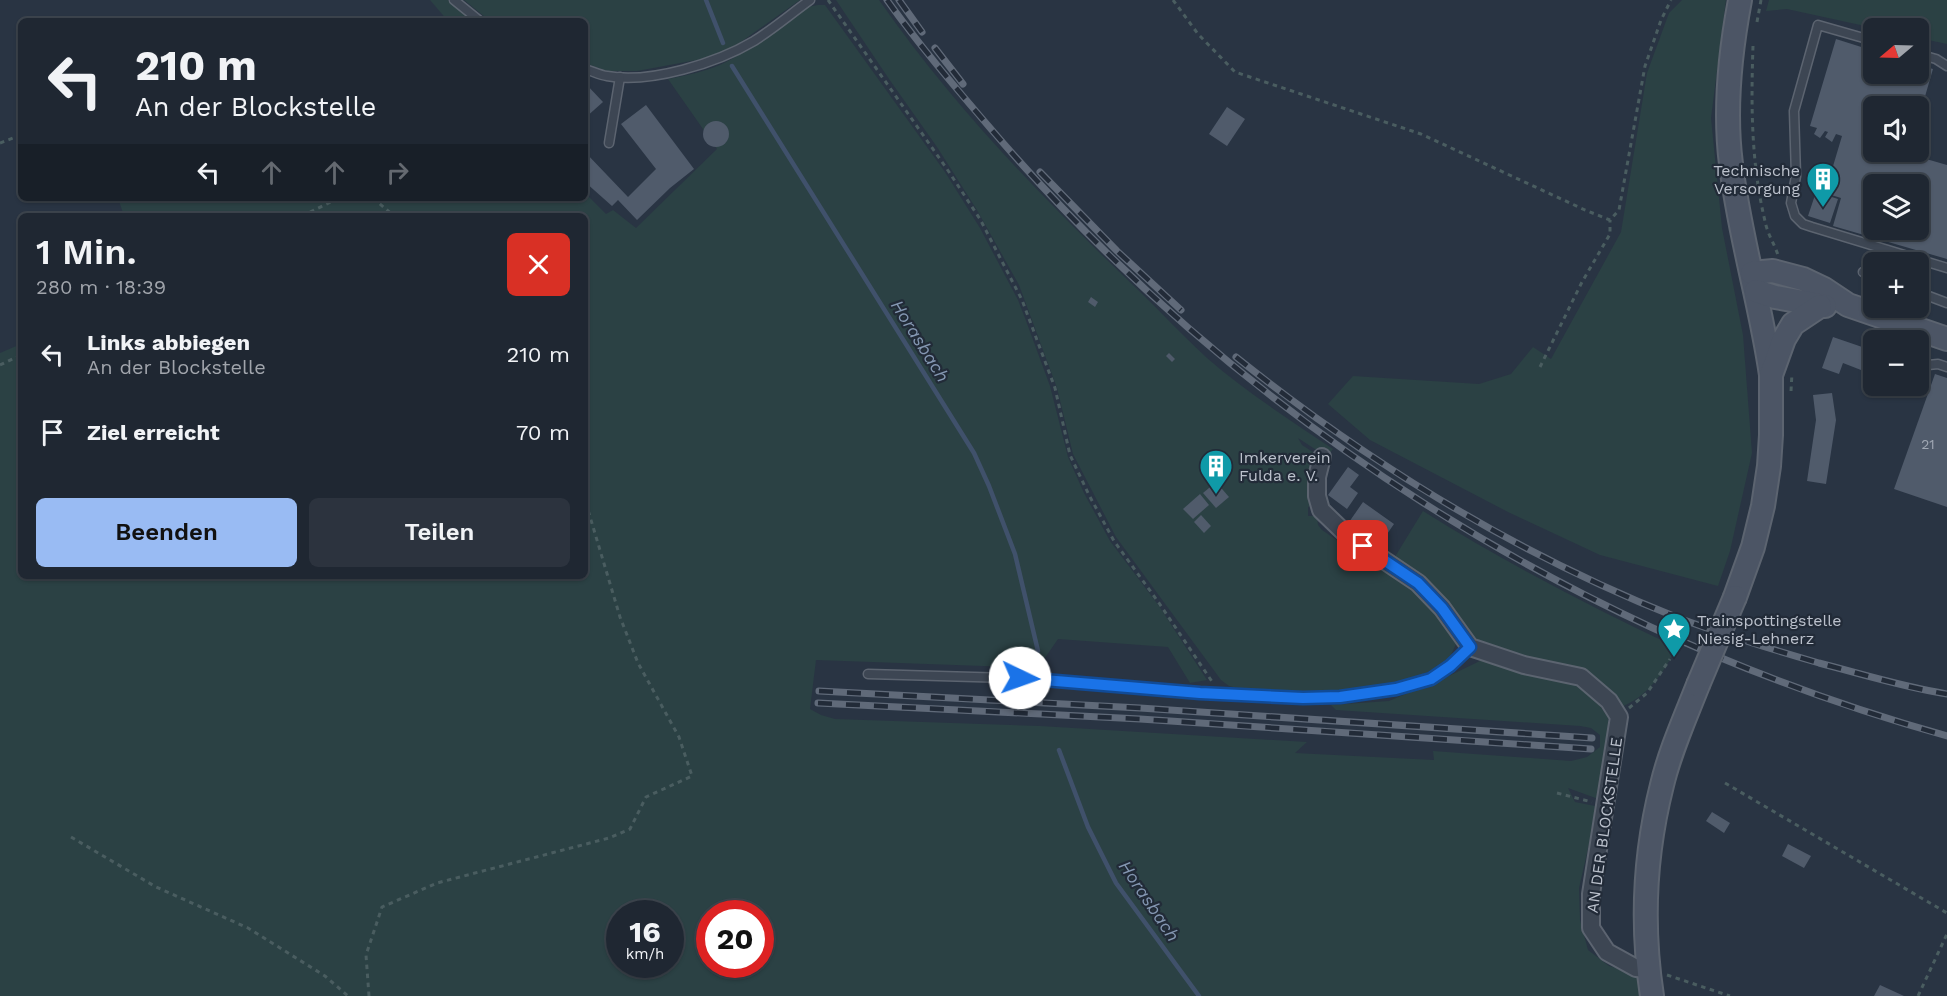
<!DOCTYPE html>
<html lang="de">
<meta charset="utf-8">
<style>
:root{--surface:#1f2732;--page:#2c333e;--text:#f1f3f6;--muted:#a1a5ac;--line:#3c444d;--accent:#99bbf3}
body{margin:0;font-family:"Work Sans",sans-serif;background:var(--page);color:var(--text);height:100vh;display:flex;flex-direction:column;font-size:22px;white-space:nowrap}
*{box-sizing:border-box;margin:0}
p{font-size:20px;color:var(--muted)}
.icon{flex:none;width:33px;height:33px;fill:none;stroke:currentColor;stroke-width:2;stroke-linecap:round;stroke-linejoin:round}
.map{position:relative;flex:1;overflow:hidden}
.drawer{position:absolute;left:18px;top:213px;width:570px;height:366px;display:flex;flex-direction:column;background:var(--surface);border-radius:9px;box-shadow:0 2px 4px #0004,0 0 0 2px var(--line)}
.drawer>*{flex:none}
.guide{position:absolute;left:18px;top:18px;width:570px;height:183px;border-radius:9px;box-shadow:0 2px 4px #0004,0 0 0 2px var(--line);background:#1f2732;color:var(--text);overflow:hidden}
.needle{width:39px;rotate:251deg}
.tools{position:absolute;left:1863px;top:18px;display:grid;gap:12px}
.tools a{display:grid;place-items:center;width:66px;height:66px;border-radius:9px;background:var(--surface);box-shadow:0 2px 4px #0004,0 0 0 2px var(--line);font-size:30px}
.speed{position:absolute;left:606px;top:900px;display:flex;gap:12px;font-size:30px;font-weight:700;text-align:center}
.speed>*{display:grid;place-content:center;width:78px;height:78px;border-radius:50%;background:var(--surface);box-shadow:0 2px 4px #0004,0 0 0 2px var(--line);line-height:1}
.speed small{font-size:15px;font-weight:400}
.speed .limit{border:9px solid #d22;background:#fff;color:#111}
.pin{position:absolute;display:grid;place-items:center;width:51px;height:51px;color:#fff;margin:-26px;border-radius:12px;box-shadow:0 3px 9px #0006}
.me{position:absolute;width:66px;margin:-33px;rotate:93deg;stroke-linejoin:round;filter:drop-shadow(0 0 4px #0008)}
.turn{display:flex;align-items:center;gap:21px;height:126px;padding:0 18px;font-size:27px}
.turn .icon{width:78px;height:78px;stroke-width:2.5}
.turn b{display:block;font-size:42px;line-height:51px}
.lanes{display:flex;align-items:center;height:57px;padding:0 18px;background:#0003;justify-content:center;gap:30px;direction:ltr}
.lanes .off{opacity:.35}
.round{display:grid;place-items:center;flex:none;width:63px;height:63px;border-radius:9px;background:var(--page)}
.summary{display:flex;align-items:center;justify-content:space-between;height:102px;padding:0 18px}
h1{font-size:36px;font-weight:600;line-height:45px}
.cta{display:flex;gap:12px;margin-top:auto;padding:12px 18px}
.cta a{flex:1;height:69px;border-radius:9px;background:var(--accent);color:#111;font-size:24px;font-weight:600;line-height:69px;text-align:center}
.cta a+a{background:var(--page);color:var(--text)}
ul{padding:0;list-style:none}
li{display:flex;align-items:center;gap:18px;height:78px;padding:0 18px}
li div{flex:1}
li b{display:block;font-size:22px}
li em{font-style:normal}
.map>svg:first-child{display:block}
.green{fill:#2b4144;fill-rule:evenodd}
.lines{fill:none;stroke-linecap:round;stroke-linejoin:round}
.stream{stroke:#40516b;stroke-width:4.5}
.building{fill:#505b6b;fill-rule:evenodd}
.lane-casing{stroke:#5c6470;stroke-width:11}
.street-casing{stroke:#5c6470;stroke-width:20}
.secondary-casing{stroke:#5c6470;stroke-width:26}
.path{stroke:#4a5d60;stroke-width:3;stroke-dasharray:4.5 4.5;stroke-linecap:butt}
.lane{stroke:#3d4653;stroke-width:8}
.street{stroke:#3d4653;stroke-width:16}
.secondary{stroke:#4c5565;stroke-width:22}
.rail-casing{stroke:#606a79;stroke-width:7}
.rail{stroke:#222b38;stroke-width:4.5;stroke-dasharray:14;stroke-linecap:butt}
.secondary-bridge-casing{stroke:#5c6470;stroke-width:26;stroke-linecap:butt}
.secondary-bridge{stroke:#4c5565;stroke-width:22}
.route-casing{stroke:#114b97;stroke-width:15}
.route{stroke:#1a73e8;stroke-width:10}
.labels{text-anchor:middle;stroke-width:4.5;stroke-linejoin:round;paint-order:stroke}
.number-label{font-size:14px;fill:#a0a8b4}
.poi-label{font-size:16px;fill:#bbc1cc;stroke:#222b38;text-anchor:start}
.street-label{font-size:16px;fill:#bbc1cc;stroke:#222b38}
.water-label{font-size:18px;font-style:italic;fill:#8497b2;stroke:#222b38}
</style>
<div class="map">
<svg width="1947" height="996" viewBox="0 0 1947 996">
<rect width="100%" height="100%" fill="#293443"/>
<!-- green -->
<g class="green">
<path d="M430,0H448L474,21H448Z"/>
<path d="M464,0H800L731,49L702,59L637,71H607L585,63V21H490Z"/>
<path d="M836,0H879C953,106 1043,199 1136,288C1160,311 1183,336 1207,358C1246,392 1290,420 1333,449L1327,457L1298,438L1302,445L1319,456L1314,504L1308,507V516H1317L1318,525L1322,530L1366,560L1370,554L1417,589L1456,633V644L1451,655L1443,663L1433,670L1396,685L1334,694L1245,690L1229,686L1221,680L1116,537L1073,454L1057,388L1019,285L977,210L937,147L889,79Z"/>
<path d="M1682,0H1726L1711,118L1722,228L1743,335L1752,453L1730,551L1718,586L1600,555L1508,512L1370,440L1328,404L1353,376L1479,384L1511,374L1533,347L1551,359L1621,232L1647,73L1669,13Z"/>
<path d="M1769,0H1947V44L1919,38L1918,28H1874L1787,9L1766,11Z"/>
<path d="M818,5H825L945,172L980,228L1018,300L1025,318L1050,386L1068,457L1084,493L1110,541L1159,606L1207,680L1190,683L1168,647L1058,639L1038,668L816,660L810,709L821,715L835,719L1040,726L1307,742L1295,753L1434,760L1433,751L1571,761L1587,757L1600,747V735L1591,728L1580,726L1336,710L1331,705L1389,701L1453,674L1482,660L1494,661L1575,681L1593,695L1608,718L1610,728L1601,800L1568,788L1575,802L1595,806L1590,840L1579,888L1580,920L1588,950L1609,966L1637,974L1640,996H0V353L21,344V576H585V216H124L118,198H585V193L606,214L613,210L636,228L717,149L668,79C688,75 708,71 726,62C755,48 781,25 807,7ZM620,914H670V964H620ZM710,914H760V964H710Z"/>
<path d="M1423,511C1504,562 1589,606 1676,647C1665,672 1647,697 1621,707L1603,688L1515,659L1473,640L1449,602L1430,586L1393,560Z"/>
</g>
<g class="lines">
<!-- stream -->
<g class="stream">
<path d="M706,0L723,43"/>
<path d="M732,66L974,453L989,486L1015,554L1038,651"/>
<path d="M1059,750L1088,827L1116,883L1199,996"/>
</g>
</g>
<!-- building -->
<g class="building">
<path d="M1836,39L1874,51V74H1918V65L1933,69L1919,117L1918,106H1874V152H1909V154L1947,165V259L1833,226L1841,198L1825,193L1842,136L1836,134L1832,142L1825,137L1828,132L1825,131L1820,138L1814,134L1817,128L1810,126ZM1874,184H1918V230H1874Z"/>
<path d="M585,83L603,102L585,118Z"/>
<path d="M646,105L694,169L670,188L637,220L618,200L612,206L585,182V152L628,197L656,169L621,124Z"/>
<path d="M1227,107L1245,119L1227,146L1209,134Z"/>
<circle cx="716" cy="134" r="13"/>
<path d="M1816,192L1838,199L1830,223L1808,216Z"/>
<path d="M1091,297L1098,302L1095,307L1088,302Z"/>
<path d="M1833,337L1868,349L1861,370L1843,363L1839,374L1822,368Z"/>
<path d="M1169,353L1175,359L1172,362L1166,356Z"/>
<path d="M1935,374L1947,378V507L1894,489Z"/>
<path d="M1832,393L1836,420L1826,484L1807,481L1816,420L1813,395Z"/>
<path d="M1348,467L1359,475L1350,487L1358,493L1347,509L1328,495Z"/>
<path d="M1216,482L1229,497L1216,508L1203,493Z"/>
<path d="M1200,494L1209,505L1193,519L1183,509Z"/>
<path d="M1363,502L1394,524L1385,537L1376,531L1370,540L1347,525Z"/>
<path d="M1201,515L1211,526L1204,533L1194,522Z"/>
<path d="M1712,812L1730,823L1724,833L1706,821Z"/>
<path d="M1788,844L1811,856L1804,868L1782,856Z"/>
<path d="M1880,985L1904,996H1874Z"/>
</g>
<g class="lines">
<defs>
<g id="lane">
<path d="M454,0L480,21"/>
<path d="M1874,41L1818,25L1794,111L1796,176L1791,203L1795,216L1803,224L1812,227L1947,268"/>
<path d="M1918,54L1936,59L1947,66"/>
<path d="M585,69C592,71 600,75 607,76C650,84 717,63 754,41C773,29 792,13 810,0"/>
<path d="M609,143L620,77"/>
<path d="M1863,272L1874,276"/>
<path d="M1918,292L1947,303"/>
<path d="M1918,366L1938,364L1947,367"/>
<path d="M868,674L1041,679L1200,693L1303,698L1340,697L1396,689L1431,679L1450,666L1470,647"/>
</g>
<path id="street" d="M1322,457L1317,477V496L1321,510L1348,536L1418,583L1442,608L1470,647L1524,665L1581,677L1609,701L1619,717L1591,894V928L1607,952L1636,968L1648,969"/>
<g id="secondary">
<path d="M1740,0C1730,53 1724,110 1731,164C1739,235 1761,304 1771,375"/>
<path d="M1752,273L1773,271L1803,279L1824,289L1848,305L1947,339"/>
<path d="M1756,291L1775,297L1825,306"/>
<path d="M1735,597L1753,547L1763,506L1769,466L1771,435V375L1784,339L1793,324L1820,306"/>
<path d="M1652,996C1641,924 1644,856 1662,785C1670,751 1685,718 1698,685"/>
</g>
</defs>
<!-- lane casing -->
<use href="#lane" class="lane-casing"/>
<!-- street casing -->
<use href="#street" class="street-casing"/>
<!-- secondary casing -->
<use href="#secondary" class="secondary-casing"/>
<!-- path -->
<g class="path">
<path d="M828,0L947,169L980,219L1022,300L1055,388L1070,455L1089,495L1114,541L1159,603L1213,683"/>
<path d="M1173,0L1198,34L1235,72L1421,134L1585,210L1610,220L1619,210L1645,66L1661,20L1671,0"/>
<path d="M1757,22L1761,0"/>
<path d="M1753,46C1751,105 1751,163 1765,221C1767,233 1774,243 1778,255"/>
<path d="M0,143L21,135"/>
<path d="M373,198L394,216"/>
<path d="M302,216L339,198"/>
<path d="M0,365L21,355"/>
<path d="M1540,367L1582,282L1610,234V220"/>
<path d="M1791,391L1792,373"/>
<path d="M1629,708L1647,693L1670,659"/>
<path d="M1725,783L1947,913"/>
<path d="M1557,793L1592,802"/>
<path d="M71,837L156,887L248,928L325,976L348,996"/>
<path d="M1667,975L1730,996"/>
<path d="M369,996L366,955L382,907L437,883L609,838L630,829L646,797L692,776L679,737L638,663L620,617L585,500"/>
<path d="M1918,996L1947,934"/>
</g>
<!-- lane -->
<use href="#lane" class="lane"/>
<!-- street -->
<use href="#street" class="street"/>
<!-- secondary -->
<use href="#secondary" class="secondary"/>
<defs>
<g id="rail">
<path d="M887,0C919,45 955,87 991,129C1240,420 1577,633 1947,736"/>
<path d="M899,0L922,32"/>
<path d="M935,48L963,84"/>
<path d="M1040,172L1117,251L1181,310"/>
<path d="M1236,357C1370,464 1517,554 1676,617C1723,635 1771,649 1819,663C1862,674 1903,687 1947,694"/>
<path d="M819,691L1140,708L1592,738"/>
<path d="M818,703L1140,719L1591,749"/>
</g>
</defs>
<!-- rail casing -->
<use href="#rail" class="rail-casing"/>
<!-- rail -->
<use href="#rail" class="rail"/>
<defs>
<path id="secondary-bridge" d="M1698,685L1735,597"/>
</defs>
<!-- secondary-bridge casing -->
<use href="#secondary-bridge" class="secondary-bridge-casing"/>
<!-- secondary-bridge -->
<use href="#secondary-bridge" class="secondary-bridge"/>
</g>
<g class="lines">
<defs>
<path id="route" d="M1020,678L1200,693L1303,698L1340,697L1396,689L1431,679L1450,666L1470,647L1442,608L1418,583L1363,546"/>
</defs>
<!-- route casing -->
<use href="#route" class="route-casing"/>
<!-- route -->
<use href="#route" class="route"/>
</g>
<!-- icons -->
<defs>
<symbol id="building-pin" viewBox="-11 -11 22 30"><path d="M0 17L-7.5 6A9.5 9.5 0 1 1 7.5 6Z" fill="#0f9aa8" stroke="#222b38"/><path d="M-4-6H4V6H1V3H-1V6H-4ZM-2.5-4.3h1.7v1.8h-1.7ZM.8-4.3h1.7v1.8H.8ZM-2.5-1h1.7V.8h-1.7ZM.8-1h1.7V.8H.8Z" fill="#fff"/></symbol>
<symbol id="sight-pin" viewBox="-11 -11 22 30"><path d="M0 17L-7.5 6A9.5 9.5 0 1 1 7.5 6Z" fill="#0f9aa8" stroke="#222b38"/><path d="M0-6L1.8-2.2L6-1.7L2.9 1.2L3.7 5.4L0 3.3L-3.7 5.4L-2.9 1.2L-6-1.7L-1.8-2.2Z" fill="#fff"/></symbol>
</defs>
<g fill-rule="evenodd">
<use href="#building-pin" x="1804" y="160" width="38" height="52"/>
<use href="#building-pin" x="1197" y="447" width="38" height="52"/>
<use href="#sight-pin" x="1655" y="610" width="38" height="52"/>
</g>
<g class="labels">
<!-- number labels -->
<g class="number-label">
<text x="1928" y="449">21</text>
</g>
<!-- poi labels -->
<g class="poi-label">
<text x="1800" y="176" text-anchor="end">Technische<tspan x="1800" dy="18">Versorgung</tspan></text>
<text x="1239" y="463">Imkerverein<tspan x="1239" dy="18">Fulda e. V.</tspan></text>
<text x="1697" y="626">Trainspottingstelle<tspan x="1697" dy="18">Niesig-Lehnerz</tspan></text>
</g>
<!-- street labels -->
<g class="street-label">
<text transform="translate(1604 825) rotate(-82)" y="6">AN DER BLOCKSTELLE</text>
</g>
<!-- water labels -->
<g class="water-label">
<text transform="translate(920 341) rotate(58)" y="6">Horasbach</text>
<text transform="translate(1149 901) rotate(56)" y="6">Horasbach</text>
</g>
</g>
</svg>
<div class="tools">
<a><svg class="needle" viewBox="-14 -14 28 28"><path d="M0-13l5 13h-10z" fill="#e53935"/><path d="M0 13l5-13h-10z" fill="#a1a5ac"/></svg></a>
<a><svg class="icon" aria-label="sound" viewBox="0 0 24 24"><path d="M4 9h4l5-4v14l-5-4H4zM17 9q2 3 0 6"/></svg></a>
<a><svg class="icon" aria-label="layers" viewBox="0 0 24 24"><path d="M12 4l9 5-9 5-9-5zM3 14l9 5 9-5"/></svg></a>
<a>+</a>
<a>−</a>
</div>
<div class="speed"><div>16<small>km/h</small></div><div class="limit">20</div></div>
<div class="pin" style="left:1363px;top:546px;background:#d93025"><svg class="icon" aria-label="arrive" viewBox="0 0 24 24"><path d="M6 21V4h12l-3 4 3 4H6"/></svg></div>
<svg class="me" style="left:1020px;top:678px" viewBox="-20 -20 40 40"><circle r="19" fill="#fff"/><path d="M0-13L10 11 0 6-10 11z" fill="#1a73e8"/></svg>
<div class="guide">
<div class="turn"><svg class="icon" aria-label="left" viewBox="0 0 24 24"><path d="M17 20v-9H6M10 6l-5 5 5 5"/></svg><div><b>210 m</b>An der Blockstelle</div></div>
<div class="lanes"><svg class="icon" aria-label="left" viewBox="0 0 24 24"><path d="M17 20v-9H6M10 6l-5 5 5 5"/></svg><svg class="icon off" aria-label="ahead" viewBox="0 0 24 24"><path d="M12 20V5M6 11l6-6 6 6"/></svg><svg class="icon off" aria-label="ahead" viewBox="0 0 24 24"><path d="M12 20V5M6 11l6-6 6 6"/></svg><svg class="icon off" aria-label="right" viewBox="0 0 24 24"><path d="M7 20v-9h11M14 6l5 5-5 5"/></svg></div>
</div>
<section class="drawer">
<div class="summary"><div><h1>1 Min.</h1><p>280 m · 18:39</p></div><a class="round" style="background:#d93025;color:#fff"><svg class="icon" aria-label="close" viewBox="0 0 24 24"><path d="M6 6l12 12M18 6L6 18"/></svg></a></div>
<ul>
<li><svg class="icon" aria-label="left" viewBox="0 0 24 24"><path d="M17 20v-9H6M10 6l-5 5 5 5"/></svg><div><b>Links abbiegen</b><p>An der Blockstelle</p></div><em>210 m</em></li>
<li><svg class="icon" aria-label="arrive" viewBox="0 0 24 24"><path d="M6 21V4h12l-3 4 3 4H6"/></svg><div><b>Ziel erreicht</b></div><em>70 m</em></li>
</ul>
<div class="cta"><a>Beenden</a><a>Teilen</a></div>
</section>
</div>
